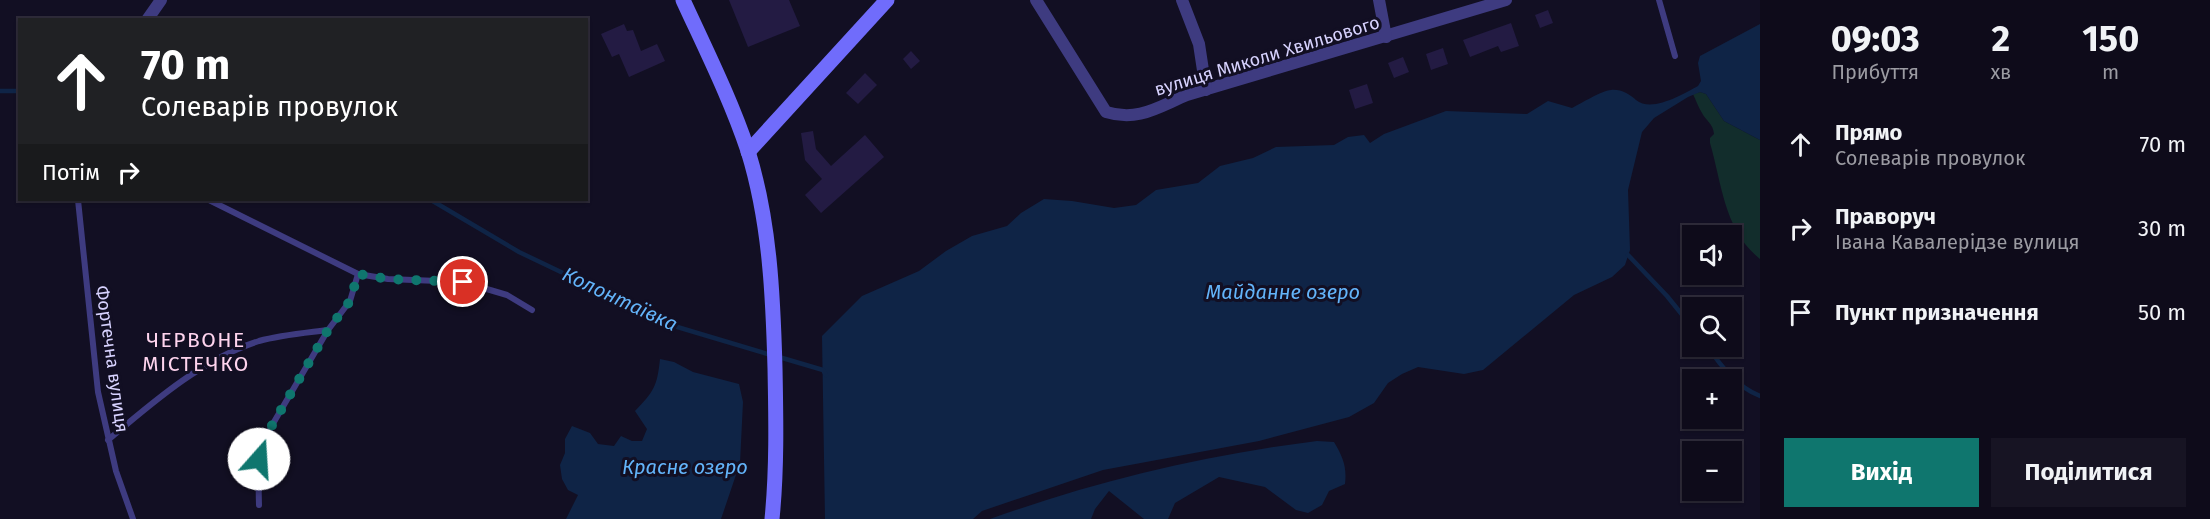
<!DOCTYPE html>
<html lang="uk">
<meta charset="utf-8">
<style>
:root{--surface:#0e0b1a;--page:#171423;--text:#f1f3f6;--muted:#9b9ba2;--line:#2e2b39;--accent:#0f766e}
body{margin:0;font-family:"Fira Sans",sans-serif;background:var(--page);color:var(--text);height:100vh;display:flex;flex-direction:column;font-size:22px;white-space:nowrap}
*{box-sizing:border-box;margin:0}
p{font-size:20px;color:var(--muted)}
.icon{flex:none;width:33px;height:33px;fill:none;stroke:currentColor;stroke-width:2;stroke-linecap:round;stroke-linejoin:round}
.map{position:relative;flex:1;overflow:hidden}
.sheet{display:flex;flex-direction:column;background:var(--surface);width:450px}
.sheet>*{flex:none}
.hud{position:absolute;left:18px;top:18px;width:570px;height:183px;border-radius:0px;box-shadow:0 2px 4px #0004,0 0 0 2px var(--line);background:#202124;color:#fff;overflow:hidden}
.buttons{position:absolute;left:1682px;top:225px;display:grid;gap:12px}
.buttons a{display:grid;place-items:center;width:60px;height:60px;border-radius:0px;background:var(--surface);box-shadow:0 2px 4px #0004,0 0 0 2px var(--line);font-size:30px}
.pin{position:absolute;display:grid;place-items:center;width:51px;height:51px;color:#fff;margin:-26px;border:3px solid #fff;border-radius:50%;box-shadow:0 2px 6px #0007}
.me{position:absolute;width:66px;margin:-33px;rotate:19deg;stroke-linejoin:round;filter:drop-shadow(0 0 4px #0008)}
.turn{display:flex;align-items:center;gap:21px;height:126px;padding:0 24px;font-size:27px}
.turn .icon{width:78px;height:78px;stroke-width:2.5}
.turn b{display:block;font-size:42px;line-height:51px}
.then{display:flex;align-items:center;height:57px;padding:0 24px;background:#0003;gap:12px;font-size:22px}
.eta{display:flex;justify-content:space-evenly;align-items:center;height:102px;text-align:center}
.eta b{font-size:36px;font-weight:700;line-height:42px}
.button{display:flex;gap:12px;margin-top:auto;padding:12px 24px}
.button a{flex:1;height:69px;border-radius:0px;background:var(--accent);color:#fff;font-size:24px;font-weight:700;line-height:69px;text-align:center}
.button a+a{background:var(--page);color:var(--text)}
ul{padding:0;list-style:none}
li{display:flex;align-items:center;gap:18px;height:84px;padding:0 24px}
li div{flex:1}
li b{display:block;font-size:22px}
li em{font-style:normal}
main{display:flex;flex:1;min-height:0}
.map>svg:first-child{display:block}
.green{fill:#122d2c}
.water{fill:#0f2446}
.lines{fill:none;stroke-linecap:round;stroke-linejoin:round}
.stream{stroke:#0f2446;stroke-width:4.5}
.building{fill:#231b43}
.lane{stroke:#3e3b80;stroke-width:6}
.street{stroke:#3e3b80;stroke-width:12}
.secondary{stroke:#706cfb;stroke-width:15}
.route{stroke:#0f766e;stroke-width:10;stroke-dasharray:0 18}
.labels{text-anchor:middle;stroke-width:6;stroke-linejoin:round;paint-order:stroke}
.street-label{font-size:18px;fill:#d7d2fe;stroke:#120f23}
.water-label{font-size:20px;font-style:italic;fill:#63b4fa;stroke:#120f23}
.quarter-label{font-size:21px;letter-spacing:1.5px;fill:#fed4ee;stroke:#120f23}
</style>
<main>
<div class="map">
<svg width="1760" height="519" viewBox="0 0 1760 519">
<rect width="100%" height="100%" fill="#120f23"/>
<!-- green -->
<path class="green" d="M1700,92L1706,94L1724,121L1760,140V259C1724,230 1722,184 1710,143V138L1714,134C1713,123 1706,121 1702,113C1698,107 1696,100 1693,94Z"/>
<!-- water -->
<g class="water">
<path d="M1760,24V140L1724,121L1706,94L1700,92L1688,97L1654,118L1642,132L1628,190L1630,250L1625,265L1612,277L1574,295L1483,370L1464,374L1418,367L1402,374L1388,383L1374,403L1349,417L1259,441L1103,470L982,511L973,519H825L822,336L862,296L919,271L946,251L972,236L1007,226L1021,213L1044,199L1072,201L1114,208L1136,205L1156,190L1198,183L1220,166L1253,158L1276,147L1334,145L1348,137L1364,135L1370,143L1384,134L1446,111L1527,114L1548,101L1572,108C1582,103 1601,91 1611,90C1621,89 1629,94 1636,100C1652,113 1683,94 1698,86L1701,81L1698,63L1700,56Z"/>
<path d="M660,359L674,362L693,372L739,384L743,402L740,463L721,519H566L578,495L568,490L562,479L560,465L565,453V439L572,426L590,433L598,444L614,446L621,436L632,441H642L647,429L635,411C654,391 657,387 660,359Z"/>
<path d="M1317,441L1334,442C1343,457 1347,467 1345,484L1329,491L1322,505L1308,513L1296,510L1265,487L1219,477L1175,503L1168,519H1144L1109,491L1095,509L1091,519H990C1096,481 1205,455 1317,441Z"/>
</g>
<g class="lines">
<!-- stream -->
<g class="stream">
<path d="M0,91H20"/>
<path d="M431,200L519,252L674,326L771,355"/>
<path d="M1628,255L1667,296L1692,327"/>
<path d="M1707,346C1721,366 1737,387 1760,396"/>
<path d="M779,357L823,370L826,375"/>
</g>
</g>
<!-- building -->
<g class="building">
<path d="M729,0H789L800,26L748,47Z"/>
<path d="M1548,10L1553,23L1540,28L1535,15Z"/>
<path d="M1511,23L1519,46L1501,52L1498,46L1470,57L1463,40Z"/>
<path d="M624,24L627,31L633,30L641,51L657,44L665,61L629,77L619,54L612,57L601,34Z"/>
<path d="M1443,48L1448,64L1431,70L1426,54Z"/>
<path d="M911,51L920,61L911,69L903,59Z"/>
<path d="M1403,57L1409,72L1394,78L1388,63Z"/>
<path d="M865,73L877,85L858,104L846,93Z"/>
<path d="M1367,84L1373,103L1355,109L1349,90Z"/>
<path d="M813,131L816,149L831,166L865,135L884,157L821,213L805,195L822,179L805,160L801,133Z"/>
</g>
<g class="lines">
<!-- lane -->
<g class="lane">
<path d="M1659,0L1675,56"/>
<path d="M78,200L98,392L116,471L133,519"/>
<path d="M209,200L358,274L388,279L463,282L507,295L532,310"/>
<path d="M108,440C153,402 202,359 259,341C281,335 305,333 328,330L350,301L358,274"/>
<path d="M259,505C258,473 258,457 271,427L328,330"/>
</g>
<!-- street -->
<g class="street">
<path d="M1036,0L1106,112C1138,122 1158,107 1187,95L1506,0"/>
<path d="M1182,0L1199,44L1206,90"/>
<path d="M1379,0L1386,37"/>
<path d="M147,20L161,0"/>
</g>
<!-- secondary -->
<g class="secondary">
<path d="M683,0C706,50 731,100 748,151C770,222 773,296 775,368C776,419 777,469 772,519"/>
<path d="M748,152L887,0"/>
</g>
</g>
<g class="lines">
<!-- route -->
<path class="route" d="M259,459L271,427L328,330L350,301L358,274L388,279L463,282"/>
</g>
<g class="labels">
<!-- street labels -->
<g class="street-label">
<text transform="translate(1267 56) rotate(-17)" y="6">вулиця Миколи Хвильового</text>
<text transform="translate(112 359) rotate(82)" y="6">Фортечна вулиця</text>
</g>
<!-- water labels -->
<g class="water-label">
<text x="1283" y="299">Майданне озеро</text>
<text transform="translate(620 299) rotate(25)" y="7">Колонтаївка</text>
<text x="685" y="474">Красне озеро</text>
</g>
<!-- quarter labels -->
<g class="quarter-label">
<text x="196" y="347">ЧЕРВОНЕ<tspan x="196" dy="24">МІСТЕЧКО</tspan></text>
</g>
</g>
</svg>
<div class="buttons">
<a><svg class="icon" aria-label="sound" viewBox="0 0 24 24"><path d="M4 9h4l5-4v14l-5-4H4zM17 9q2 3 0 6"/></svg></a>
<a><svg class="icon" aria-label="search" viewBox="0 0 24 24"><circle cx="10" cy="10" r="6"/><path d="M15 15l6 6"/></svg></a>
<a>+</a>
<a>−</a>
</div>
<div class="pin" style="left:463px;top:282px;background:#d93025"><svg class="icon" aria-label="arrive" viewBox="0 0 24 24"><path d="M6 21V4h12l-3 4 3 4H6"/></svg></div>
<svg class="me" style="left:259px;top:459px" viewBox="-20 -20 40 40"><circle r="19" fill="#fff"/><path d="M0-13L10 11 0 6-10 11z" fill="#0f766e"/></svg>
<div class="hud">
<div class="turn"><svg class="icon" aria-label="ahead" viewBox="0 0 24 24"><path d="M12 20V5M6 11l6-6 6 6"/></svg><div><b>70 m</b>Солеварів провулок</div></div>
<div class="then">Потім<svg class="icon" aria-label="right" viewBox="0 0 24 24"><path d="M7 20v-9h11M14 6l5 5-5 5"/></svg></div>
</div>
</div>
<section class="sheet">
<div class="eta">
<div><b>09:03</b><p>Прибуття</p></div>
<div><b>2</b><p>хв</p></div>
<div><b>150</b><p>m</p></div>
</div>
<ul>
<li><svg class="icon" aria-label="ahead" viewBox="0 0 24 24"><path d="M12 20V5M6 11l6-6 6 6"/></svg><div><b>Прямо</b><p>Солеварів провулок</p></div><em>70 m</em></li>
<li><svg class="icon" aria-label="right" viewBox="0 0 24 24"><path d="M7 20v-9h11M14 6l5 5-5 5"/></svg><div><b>Праворуч</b><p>Івана Кавалерідзе вулиця</p></div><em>30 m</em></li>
<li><svg class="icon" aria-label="arrive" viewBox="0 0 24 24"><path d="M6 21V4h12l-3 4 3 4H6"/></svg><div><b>Пункт призначення</b></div><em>50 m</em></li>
</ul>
<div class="button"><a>Вихід</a><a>Поділитися</a></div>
</section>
</main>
